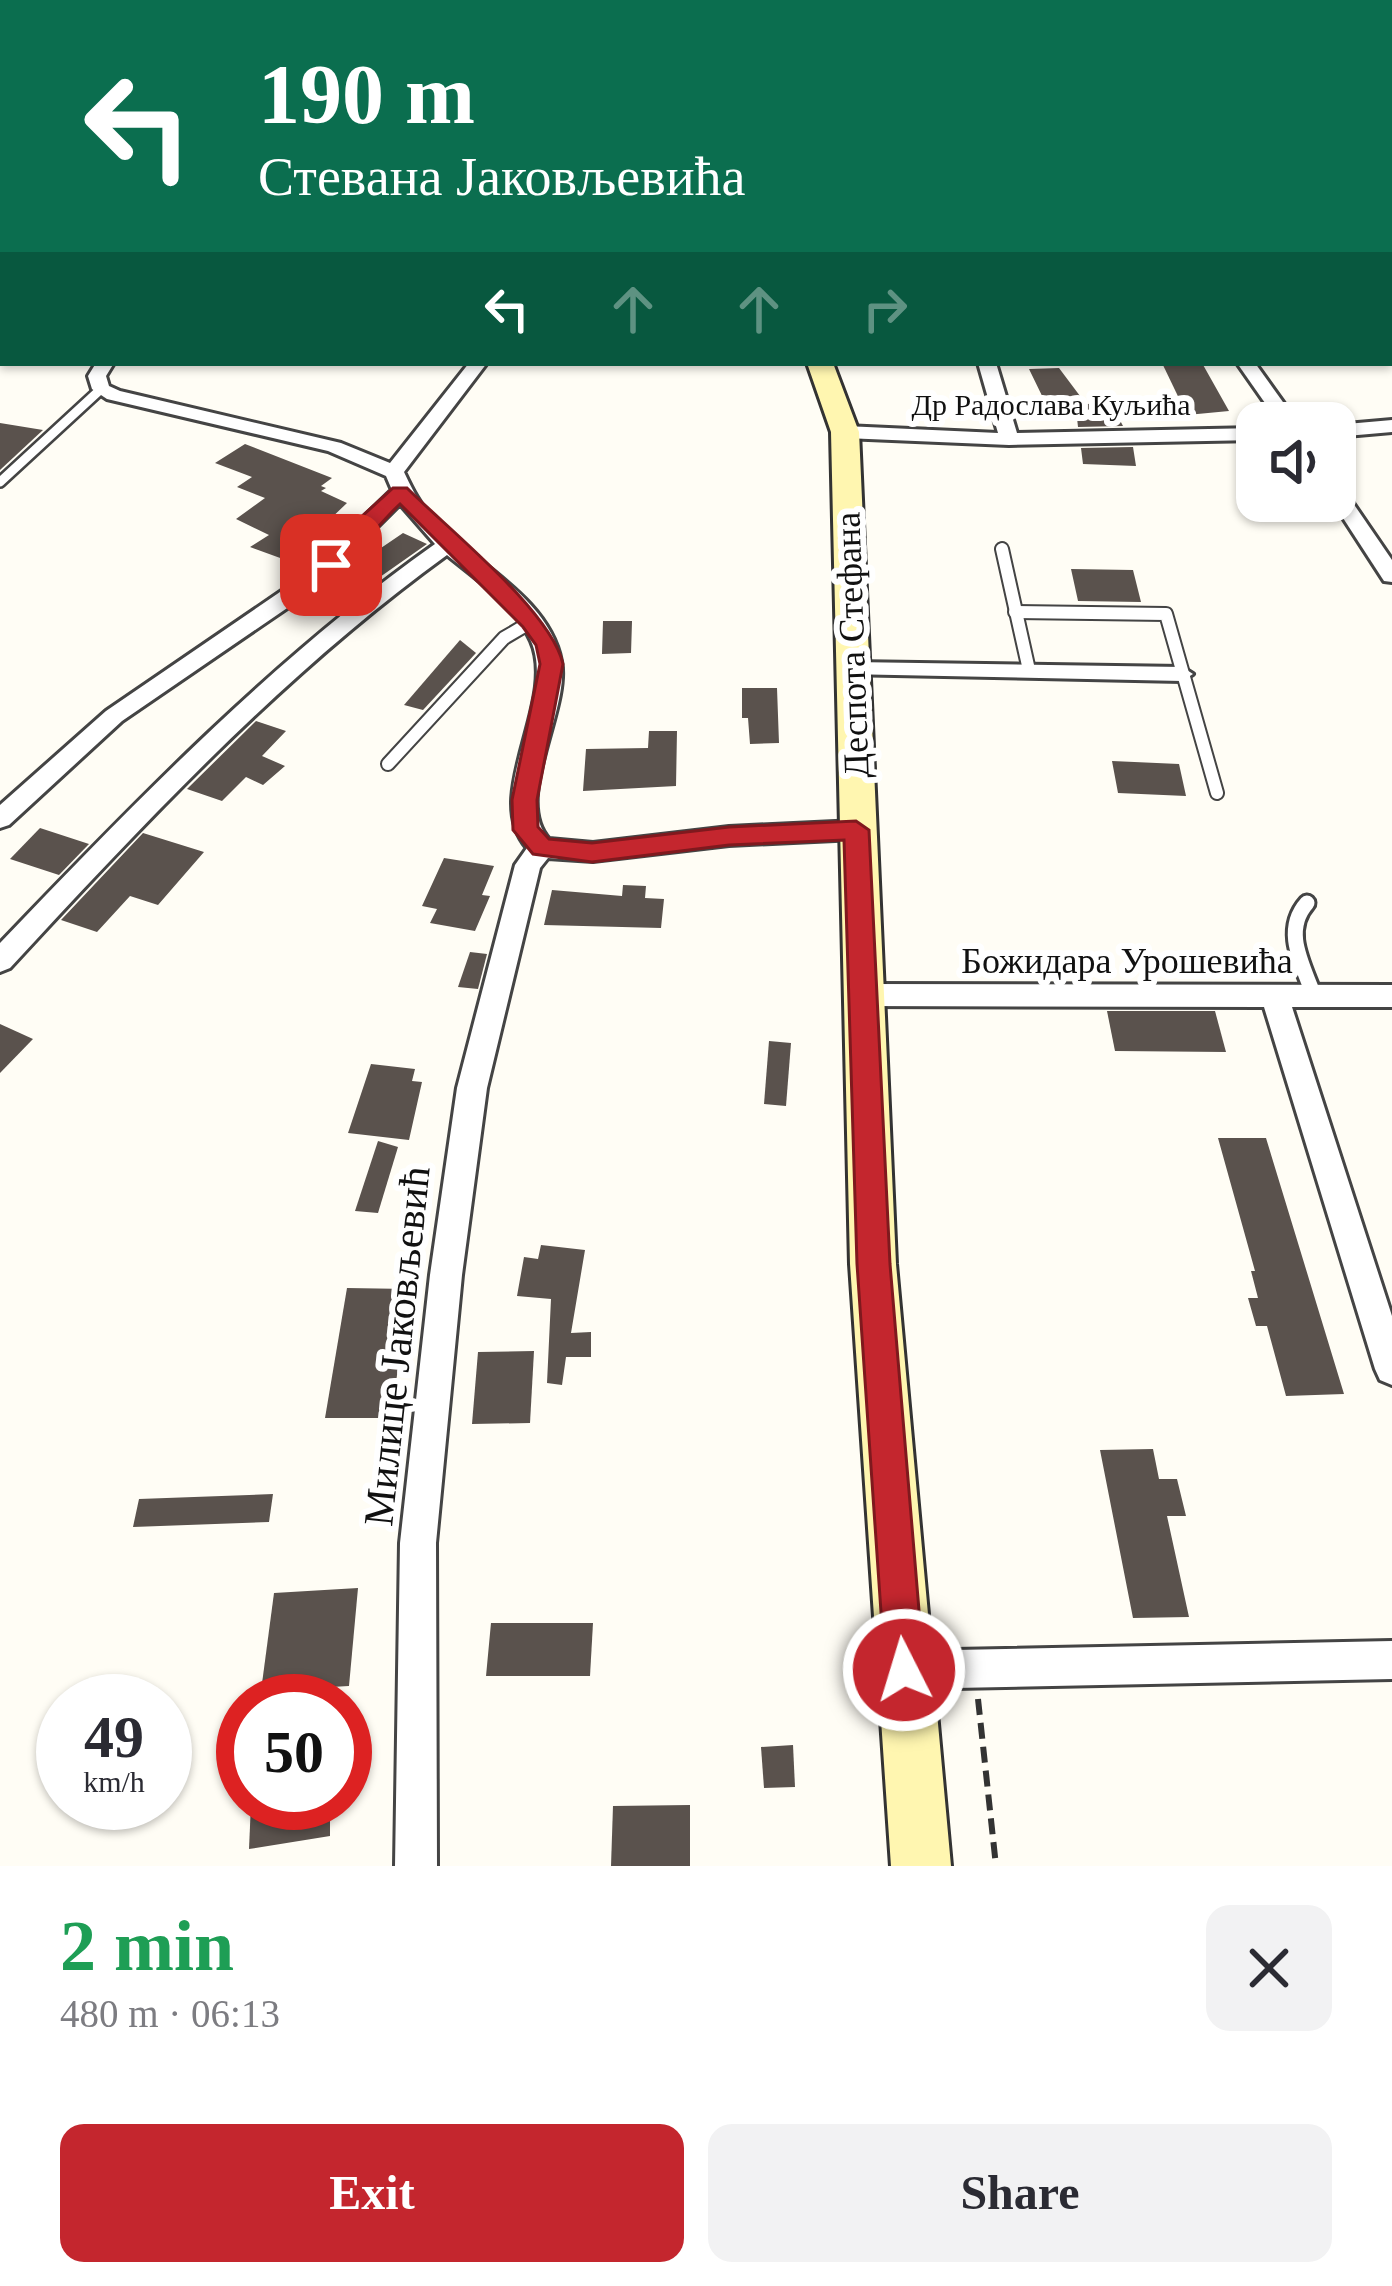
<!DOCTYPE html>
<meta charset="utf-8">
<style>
:root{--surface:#fff;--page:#f2f2f3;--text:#2b2b33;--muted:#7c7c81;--accent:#c4262e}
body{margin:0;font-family:"Times New Roman",serif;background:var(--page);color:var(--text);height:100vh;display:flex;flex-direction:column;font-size:45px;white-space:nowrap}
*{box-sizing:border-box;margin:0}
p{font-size:39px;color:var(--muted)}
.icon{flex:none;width:66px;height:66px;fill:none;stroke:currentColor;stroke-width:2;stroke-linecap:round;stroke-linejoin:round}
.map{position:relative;height:1866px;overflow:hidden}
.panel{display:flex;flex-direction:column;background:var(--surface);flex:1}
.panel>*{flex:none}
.top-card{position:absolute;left:0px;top:0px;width:1392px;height:366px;box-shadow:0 3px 9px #0004;background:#0b6e4f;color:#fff;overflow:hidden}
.fabs{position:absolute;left:1236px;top:402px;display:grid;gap:24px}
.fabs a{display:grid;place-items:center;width:120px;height:120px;border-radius:24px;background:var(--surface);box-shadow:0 3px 9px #0004;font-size:60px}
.speed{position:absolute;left:36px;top:1674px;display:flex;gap:24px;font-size:60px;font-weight:700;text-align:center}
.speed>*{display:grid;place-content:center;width:156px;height:156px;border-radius:50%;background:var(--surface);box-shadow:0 3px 9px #0004;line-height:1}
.speed small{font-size:30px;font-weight:400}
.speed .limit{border:18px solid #d22;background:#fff;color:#111}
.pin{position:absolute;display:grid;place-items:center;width:102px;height:102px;color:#fff;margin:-51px;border-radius:24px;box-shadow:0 6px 18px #0006}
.me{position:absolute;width:132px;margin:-66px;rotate:355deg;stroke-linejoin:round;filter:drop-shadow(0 0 9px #0008)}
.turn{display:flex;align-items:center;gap:42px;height:252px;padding:0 60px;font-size:54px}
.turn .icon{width:156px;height:156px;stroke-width:2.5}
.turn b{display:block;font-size:84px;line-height:102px}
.lanes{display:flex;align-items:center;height:114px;padding:0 60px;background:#0003;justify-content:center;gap:60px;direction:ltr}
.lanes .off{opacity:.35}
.round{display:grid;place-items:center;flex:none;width:126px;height:126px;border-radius:24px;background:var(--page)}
.headline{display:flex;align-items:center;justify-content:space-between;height:204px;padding:0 60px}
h1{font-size:72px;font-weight:700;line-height:90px;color:#1e9e55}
.primary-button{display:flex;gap:24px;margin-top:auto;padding:24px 60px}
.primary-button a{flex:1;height:138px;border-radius:24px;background:var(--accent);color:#fff;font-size:48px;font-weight:700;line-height:138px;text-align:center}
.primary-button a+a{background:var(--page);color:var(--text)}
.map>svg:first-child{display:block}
.building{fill:#5a524d}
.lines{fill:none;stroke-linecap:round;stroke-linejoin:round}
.lane-far2-casing{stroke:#444;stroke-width:14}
.lane-far1-casing{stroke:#444;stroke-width:16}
.lane-casing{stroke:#444;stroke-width:21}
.street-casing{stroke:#444;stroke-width:6}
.secondary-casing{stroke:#333;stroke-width:6}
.path{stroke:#333;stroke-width:6;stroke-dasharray:16 8;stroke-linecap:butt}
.lane-far2{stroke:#fff;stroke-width:9}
.lane-far1{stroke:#fff;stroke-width:12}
.lane{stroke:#fff;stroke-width:15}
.street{fill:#fff;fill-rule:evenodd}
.secondary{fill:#fff6b0;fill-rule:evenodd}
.route{fill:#c4262e;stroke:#7f191e;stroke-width:3}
.labels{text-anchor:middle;stroke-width:12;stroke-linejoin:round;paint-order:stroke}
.far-street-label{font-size:30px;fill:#111;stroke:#fff}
.street-label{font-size:36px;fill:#111;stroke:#fff}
.near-street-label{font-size:42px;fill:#111;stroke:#fff}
</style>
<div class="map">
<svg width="1392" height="1866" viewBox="0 0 1392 1866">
<rect width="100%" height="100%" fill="#fffdf5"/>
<!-- building -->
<g class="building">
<path d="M1162,363H1202L1229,411L1187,415Z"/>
<path d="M1059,368L1086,404L1111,403L1123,426L1078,427L1077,418L1062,419L1055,404H1046L1029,369Z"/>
<path d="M0,423L43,430L0,470Z"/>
<path d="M245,444L332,478L321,486L326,488L321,491L347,503L326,523L343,531L305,567L250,547L269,535L236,519L265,498L237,487L252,477L215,463Z"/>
<path d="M1133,447L1136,466L1083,464L1081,448Z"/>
<path d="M403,533L427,544L370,584L336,574L368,542L381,548Z"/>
<path d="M1071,569L1133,570L1141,602L1078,601Z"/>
<path d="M603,621H632L631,653L602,654Z"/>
<path d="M460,640L476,653L423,710L404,705Z"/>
<path d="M742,688H777L779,743L750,744L748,718H742Z"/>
<path d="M256,721L286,731L262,756L285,766L263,785L246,777L222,801L187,789Z"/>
<path d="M649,731H677L676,786L583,791L586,749L648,748Z"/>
<path d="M1112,761L1179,764L1186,796L1118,793Z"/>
<path d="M40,828L89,844L59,875L10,859Z"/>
<path d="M143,833L204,852L158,905L130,896L97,932L61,920Z"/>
<path d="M444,858L494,866L482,895L490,896L475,931L430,923L437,909L422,906Z"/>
<path d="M623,885L646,886L645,898L664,899L661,928L544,925L552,890L622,896Z"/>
<path d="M470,952L487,954L478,989L458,987Z"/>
<path d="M1107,1011H1215L1226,1052L1115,1051Z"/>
<path d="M0,1024L33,1039L0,1073Z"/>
<path d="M769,1041L791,1043L786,1106L764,1104Z"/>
<path d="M371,1064L415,1069L412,1081L422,1082L409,1140L348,1133Z"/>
<path d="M1218,1138H1266L1344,1394L1286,1396L1267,1326H1256L1248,1298H1258L1251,1271H1255Z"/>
<path d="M378,1141L398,1147L378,1213L355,1211Z"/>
<path d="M541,1245L585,1250L571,1333L591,1332V1357H566L562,1385L547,1383L551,1299L517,1296L524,1257L538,1259Z"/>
<path d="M347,1288L409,1289L391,1418H325Z"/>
<path d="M534,1351L530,1423L472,1424L478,1352Z"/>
<path d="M1153,1449L1159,1479H1177L1186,1516H1167L1189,1617L1133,1618L1100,1450Z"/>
<path d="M273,1494L269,1522L133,1527L139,1499Z"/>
<path d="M358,1588L349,1686L261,1691L274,1593Z"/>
<path d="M491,1623H593L590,1676H486Z"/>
<path d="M793,1745L795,1787L764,1788L761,1747Z"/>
<path d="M251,1803H330V1836L249,1849Z"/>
<path d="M690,1805V1866H611L613,1806Z"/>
</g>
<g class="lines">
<defs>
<path id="lane-far2" d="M0,482L101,389"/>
<g id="lane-far1">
<path d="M1002,549L1029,670"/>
<path d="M1015,612L1166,614L1217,793"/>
<path d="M388,764L504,638L531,622"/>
</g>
<path id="lane" d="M1307,903C1282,931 1303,965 1314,996"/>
<g id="street">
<path d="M96,363H114L106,376L109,386L120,391L341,443L390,463L469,363H487L404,472C412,489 420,505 433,519C473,563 549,597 561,661C571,709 512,799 549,839L593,843L729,827L856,821L869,830L856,839L729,845L593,861L548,858L540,868L487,1088L462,1275L436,1543L437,1866H395L400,1543L430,1275L457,1088L515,865L527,848C481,795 558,702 531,641C515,605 476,579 447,555C284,673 146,821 10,968L0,972V943C136,801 274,658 435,544L400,504L315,589L122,721L9,825L0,828V805L106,711L299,579L392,490L386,476L328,451L107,399L92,389L88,376Z"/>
<path d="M978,363H996L1017,433L1257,428V440L1009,445L845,438L835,432L845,426L998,433Z"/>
<path d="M1237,363H1255L1298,423H1279Z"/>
<path d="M1392,420V432L1335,437V425Z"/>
<path d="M1335,485L1342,487L1392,560V582L1384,581L1332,501Z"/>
<path d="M853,662L1182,667L1193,674L1182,681L845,674V664Z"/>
<path d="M862,984L1392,985V1007H1292L1392,1316V1385L1380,1380L1375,1369L1264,1007L862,1006L852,1003L848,995L852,987Z"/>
<path d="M1392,1641V1679L904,1689L890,1684L885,1670L890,1656L904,1651Z"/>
</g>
<g id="secondary">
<rect x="658" y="0" width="18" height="3"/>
<path d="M807,363H833L859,432L896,1264L951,1866H891L850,1264L831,432Z"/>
</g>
</defs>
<!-- lane-far2 casing -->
<use href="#lane-far2" class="lane-far2-casing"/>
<!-- lane-far1 casing -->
<use href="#lane-far1" class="lane-far1-casing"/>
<!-- lane casing -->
<use href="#lane" class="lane-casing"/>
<!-- street casing -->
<use href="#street" class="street-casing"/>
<!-- secondary casing -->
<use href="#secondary" class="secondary-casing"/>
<!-- path -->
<path class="path" d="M978,1699L996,1866"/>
<!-- lane-far2 -->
<use href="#lane-far2" class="lane-far2"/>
<!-- lane-far1 -->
<use href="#lane-far1" class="lane-far1"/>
<!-- lane -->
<use href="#lane" class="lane"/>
<!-- street -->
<use href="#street" class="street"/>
<!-- secondary -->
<use href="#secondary" class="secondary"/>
</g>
<!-- route -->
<path class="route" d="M393,488H407C448,529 551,611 563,664L537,800L538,827L549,839L592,843L729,827L856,821L869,830L890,1264L924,1670L918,1684L904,1690L890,1684L885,1670L857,1264L844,840L729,845L592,862L533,854L513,830L512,800L540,664L536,645L523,627L400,504C381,521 350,563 331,572L320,565L349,528Z"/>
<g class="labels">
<!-- far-street labels -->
<g class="far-street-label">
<text x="1051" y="415">Др Радослава Куљића</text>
</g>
<!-- street labels -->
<g class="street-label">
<text transform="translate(851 645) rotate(-92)" y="13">Деспота Стефана</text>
<text x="1127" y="973">Божидара Урошевића</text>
</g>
<!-- near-street labels -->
<g class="near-street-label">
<text transform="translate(396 1346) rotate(-84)" y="15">Милице Јаковљевић</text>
</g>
</g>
</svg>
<div class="fabs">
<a><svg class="icon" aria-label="sound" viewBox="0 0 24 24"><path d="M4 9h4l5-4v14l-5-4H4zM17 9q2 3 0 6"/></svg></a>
</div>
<div class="speed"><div>49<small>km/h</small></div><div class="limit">50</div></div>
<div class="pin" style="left:331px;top:565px;background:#d93025"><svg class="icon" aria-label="arrive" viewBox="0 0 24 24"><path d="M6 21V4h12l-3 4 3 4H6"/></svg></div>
<svg class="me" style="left:904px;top:1670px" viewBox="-20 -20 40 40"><circle r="17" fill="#c4262e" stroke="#fff" stroke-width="3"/><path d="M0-11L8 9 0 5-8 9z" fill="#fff"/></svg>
<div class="top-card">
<div class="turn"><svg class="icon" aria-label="left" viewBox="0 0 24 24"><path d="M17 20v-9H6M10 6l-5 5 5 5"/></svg><div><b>190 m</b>Стевана Јаковљевића</div></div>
<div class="lanes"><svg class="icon" aria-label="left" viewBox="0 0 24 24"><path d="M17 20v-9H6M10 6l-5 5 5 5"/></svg><svg class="icon off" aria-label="ahead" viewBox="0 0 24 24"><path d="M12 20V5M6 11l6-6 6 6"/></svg><svg class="icon off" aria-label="ahead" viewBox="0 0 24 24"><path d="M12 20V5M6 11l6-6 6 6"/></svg><svg class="icon off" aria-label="right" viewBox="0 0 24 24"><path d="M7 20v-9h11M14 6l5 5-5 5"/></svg></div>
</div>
</div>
<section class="panel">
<div class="headline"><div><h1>2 min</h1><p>480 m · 06:13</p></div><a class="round"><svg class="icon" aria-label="close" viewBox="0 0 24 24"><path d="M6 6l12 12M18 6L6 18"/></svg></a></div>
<div class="primary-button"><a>Exit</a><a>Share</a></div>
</section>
